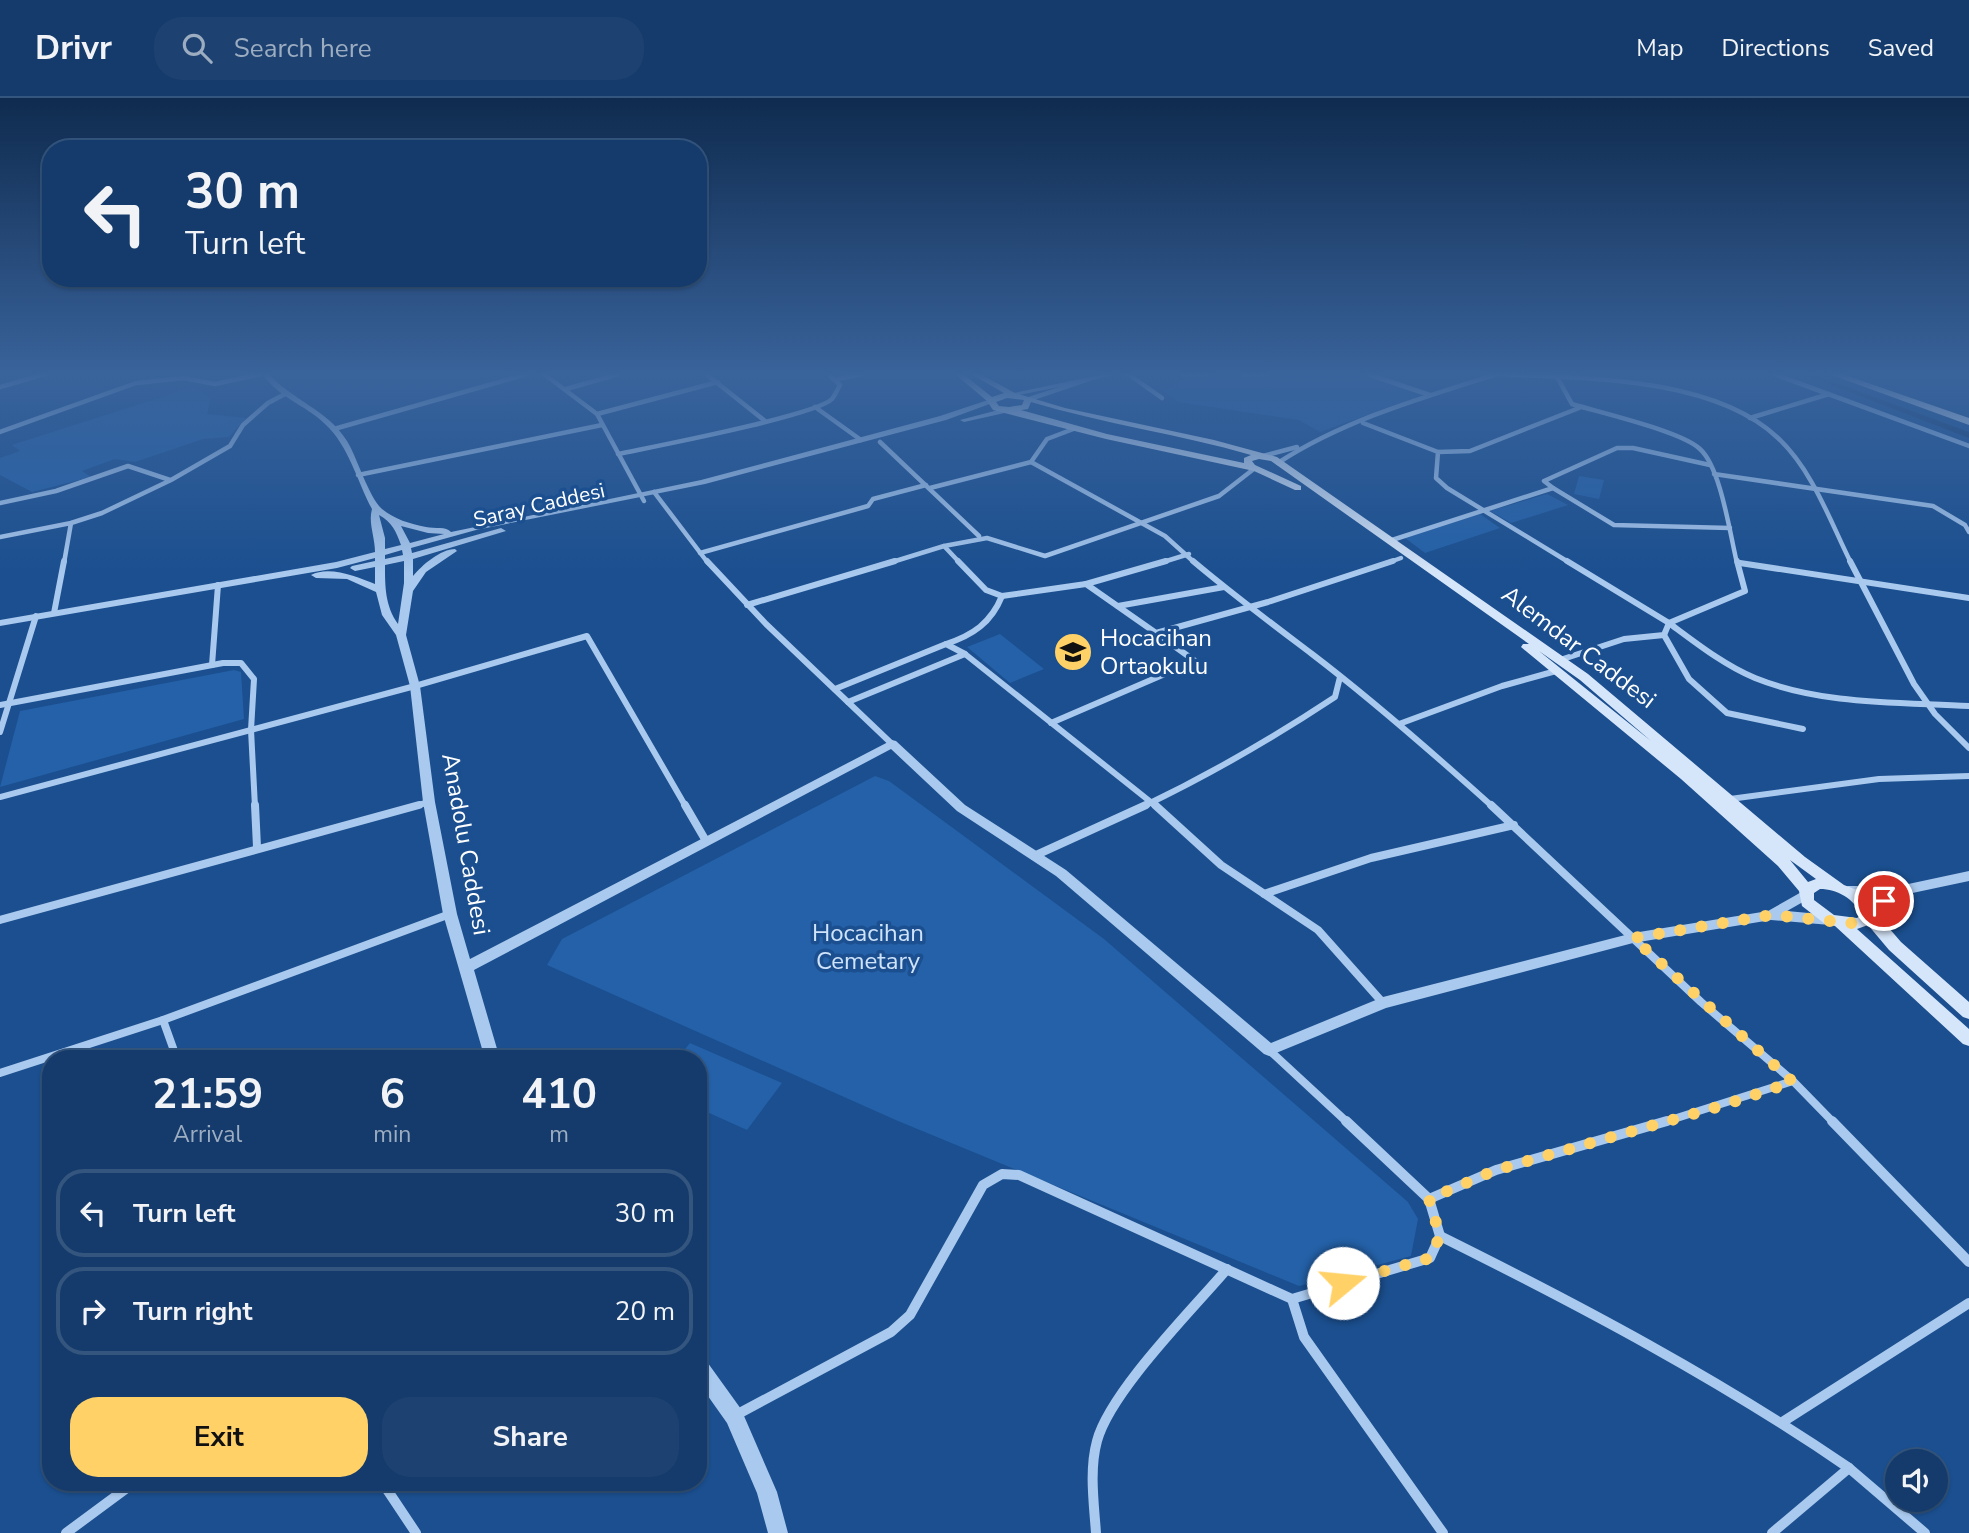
<!DOCTYPE html>
<style>
:root{--surface:#143b6b;--page:#1d4271;--text:#f1f3f6;--muted:#9dadc1;--line:#33557e;--accent:#ffd166}
body{margin:0;font-family:"Nunito Sans",sans-serif;background:var(--page);color:var(--text);height:100vh;display:flex;flex-direction:column;font-size:26px;white-space:nowrap}
*{box-sizing:border-box;margin:0}
p{font-size:23px;color:var(--muted)}
.icon{flex:none;width:38px;height:38px;fill:none;stroke:currentColor;stroke-width:2;stroke-linecap:round;stroke-linejoin:round}
.map{position:relative;flex:1;overflow:hidden}
.side{position:absolute;left:42px;top:952px;width:665px;height:441px;display:flex;flex-direction:column;background:var(--surface);border-radius:28px;box-shadow:0 2px 5px #0004,0 0 0 2px var(--line)}
.side>*{flex:none}
.guide{position:absolute;left:42px;top:42px;width:665px;height:147px;border-radius:28px;box-shadow:0 2px 5px #0004,0 0 0 2px var(--line);background:#143b6b;color:var(--text);overflow:hidden}
.fabs{position:absolute;left:1885px;top:1351px;display:grid;gap:14px}
.fabs a{display:grid;place-items:center;width:63px;height:63px;border-radius:50%;background:var(--surface);box-shadow:0 2px 5px #0004,0 0 0 2px var(--line);font-size:35px}
.pin{position:absolute;display:grid;place-items:center;width:60px;height:60px;color:#fff;margin:-30px;border:4px solid #fff;border-radius:50%;box-shadow:0 2px 7px #0007}
.me{position:absolute;width:77px;margin:-38px;rotate:73deg;stroke-linejoin:round;filter:drop-shadow(0 0 5px #0008)}
.turn{display:flex;align-items:center;gap:24px;height:147px;padding:0 28px;font-size:32px}
.turn .icon{width:91px;height:91px;stroke-width:2.5}
.turn b{display:block;font-size:49px;line-height:60px}
.eta{display:flex;justify-content:space-evenly;align-items:center;height:119px;text-align:center}
.eta b{font-size:42px;font-weight:700;line-height:49px}
.button{display:flex;gap:14px;margin-top:auto;padding:14px 28px}
.button a{flex:1;height:80px;border-radius:28px;background:var(--accent);color:#111;font-size:28px;font-weight:700;line-height:80px;text-align:center}
.button a+a{background:var(--page);color:var(--text)}
ul{padding:0;list-style:none}
li{display:flex;align-items:center;gap:21px;height:88px;margin:0 14px 10px;padding:0 14px;border:4px solid var(--line);border-radius:28px}
li div{flex:1}
li b{display:block;font-size:26px}
li em{font-style:normal}
header{display:flex;align-items:center;gap:42px;box-sizing:border-box;height:98px;padding:0 35px;background:var(--surface);border-bottom:2px solid var(--line)}
header strong{font-size:33px}
nav{display:flex;gap:38px;margin-inline-start:auto;font-size:24px}
.search{width:490px;height:63px;background:var(--page);display:flex;align-items:center;gap:18px;box-sizing:border-box;padding:0 24px;border-radius:28px;color:var(--muted);font-size:26px}
.map>svg:first-child{display:block}
.green{fill:#2461a8}
.lines{fill:none;stroke-linecap:round;stroke-linejoin:round}
.canal{fill:#123a6d;fill-rule:evenodd}
.minor-far3{stroke:#a9c9ee;stroke-width:4.5}
.minor-far2{stroke:#a9c9ee;stroke-width:6}
.minor-far1{stroke:#a9c9ee;stroke-width:8}
.minor{stroke:#a9c9ee;stroke-width:10}
.tertiary{fill:#a9c9ee;fill-rule:evenodd}
.secondary{fill:#d6e6fa;fill-rule:evenodd}
.primary{fill:#f0f6ff;fill-rule:evenodd}
.route{stroke:#ffd166;stroke-width:12;stroke-dasharray:0 21.6}
.labels{text-anchor:middle;stroke-width:7;stroke-linejoin:round;paint-order:stroke}
.far-street-label{font-size:21px;fill:#fff;stroke:#1b4f8f}
.poi-label{font-size:24px;fill:#fff;stroke:#1b4f8f;text-anchor:start}
.street-label{font-size:24px;fill:#fff;stroke:#1b4f8f}
.park-label{font-size:24px;fill:#cfe3fa;stroke:#1b4f8f}
</style>
<header>
<strong>Drivr</strong>
<div class="search"><svg class="icon" aria-label="search" viewBox="0 0 24 24"><circle cx="10" cy="10" r="6"/><path d="M15 15l6 6"/></svg>Search here</div>
<nav><a>Map</a><a>Directions</a><a>Saved</a></nav>
</header>
<div class="map">
<svg width="1969" height="1435" viewBox="0 0 1969 1435">
<rect width="100%" height="100%" fill="#1b4f8f"/>
<!-- green -->
<g class="green">
<path d="M1363,276L1423,297L1320,334L1299,322L1178,304L1164,293L1189,279Z"/>
<path d="M193,289L211,300L207,316L246,320L229,339L203,341L135,364L115,361L82,373L91,379L32,394L0,377V360L20,353L12,347Z"/>
<path d="M1579,378L1604,382L1599,401L1574,396Z"/>
<path d="M1547,396L1568,407L1511,425L1490,413Z"/>
<path d="M1480,416L1500,430L1425,455L1405,440Z"/>
<path d="M1000,536L1044,571L1010,585L967,549Z"/>
<path d="M234,572L241,574L244,621L0,689L20,613Z"/>
<path d="M875,678L889,683L1104,841L1408,1104L1418,1121L1411,1158L1299,1188L898,1023L547,867L562,841Z"/>
<path d="M690,945L782,985L747,1032L698,1010V961H677Z"/>
</g>
<g class="lines">
<!-- canal -->
<path class="canal" d="M1802,276H1812L1969,334V340Z"/>
<!-- minor-far3 -->
<g class="minor-far3">
<path d="M544,276L597,316L644,403"/>
<path d="M706,276L765,323"/>
<path d="M1128,276L1162,300"/>
<path d="M1182,276H1208"/>
<path d="M1243,276H1267"/>
<path d="M1367,276L1430,297"/>
<path d="M1491,276C1577,280 1712,277 1778,340C1813,373 1830,423 1851,465"/>
<path d="M1774,276L1969,348"/>
<path d="M1556,277L1572,306C1601,315 1681,333 1700,351C1721,370 1730,437 1737,465"/>
<path d="M837,281L863,276"/>
<path d="M0,289L45,276"/>
<path d="M566,291L619,276"/>
<path d="M815,309L861,342"/>
<path d="M597,316L718,284"/>
<path d="M1750,320L1829,296"/>
<path d="M1363,325L1438,354L1436,380L1447,390L1570,465"/>
<path d="M334,331L527,276"/>
<path d="M0,334L136,285L184,280L215,286L261,276"/>
<path d="M880,344L979,438"/>
<path d="M1438,354L1470,353L1579,310"/>
<path d="M618,356C651,349 815,318 832,301C835,297 838,291 840,287L828,276"/>
<path d="M1263,358L1297,349"/>
<path d="M1031,364L1165,438L1195,465"/>
<path d="M1278,365C1342,323 1421,300 1494,277"/>
<path d="M1714,376L1933,408L1965,427L1969,434"/>
<path d="M358,377L602,327"/>
<path d="M930,390L1031,364L1047,341L1076,330"/>
<path d="M1553,390L1614,427L1730,430"/>
<path d="M654,394L708,465"/>
<path d="M0,405L56,393L128,368L170,382"/>
<path d="M0,439L71,425L102,415L171,382L230,348L243,327L268,305L285,296"/>
<path d="M1389,443L1553,390L1544,383L1617,350H1633L1710,367"/>
<path d="M944,448L987,440L1045,458L1219,398L1255,370"/>
<path d="M700,455L868,408L873,401L926,387"/>
<path d="M64,465L71,425"/>
<path d="M889,465L944,448L960,465"/>
<path d="M1160,465L1189,456"/>
<path d="M1387,465L1401,460"/>
</g>
<!-- minor-far2 -->
<g class="minor-far2">
<path d="M707,463L766,526L892,646"/>
<path d="M958,463L986,492L1002,498L1086,486L1156,535L1268,504L1393,463"/>
<path d="M1193,463C1232,496 1271,525 1312,556C1375,604 1434,656 1493,709"/>
<path d="M1850,463L1914,586L1935,616L1969,650"/>
<path d="M1740,465L1969,500"/>
<path d="M1086,486L1166,463"/>
<path d="M747,507L895,463"/>
<path d="M1118,508L1224,489"/>
<path d="M54,515L64,463"/>
<path d="M1669,525L1745,493L1737,463"/>
<path d="M1669,525C1696,545 1724,567 1755,580C1822,607 1898,604 1969,608"/>
<path d="M1664,537L1689,581L1727,615L1803,631"/>
<path d="M946,546C973,537 991,525 1002,498"/>
<path d="M965,556L1157,709"/>
<path d="M1560,562L1624,541L1664,537L1669,525L1567,463"/>
<path d="M212,567L218,487"/>
<path d="M835,591L946,546L965,556L848,604"/>
<path d="M0,607L223,565H241L254,581L251,632L255,709"/>
<path d="M1051,625L1195,563L1156,535"/>
<path d="M1399,626L1502,588L1556,573"/>
<path d="M0,634L36,518"/>
<path d="M0,699L415,588L587,538L686,709"/>
<path d="M1730,701L1879,681L1969,678"/>
<path d="M412,709L429,704"/>
<path d="M1142,709C1209,677 1273,640 1335,599L1340,579"/>
</g>
<!-- minor-far1 -->
<g class="minor-far1">
<path d="M255,707L257,749"/>
<path d="M685,707L706,743"/>
<path d="M1155,707L1221,767L1318,832L1383,905"/>
<path d="M1491,707L1701,904L1793,983L1834,1025"/>
<path d="M1034,758L1146,707"/>
<path d="M1264,796L1371,760L1514,727"/>
<path d="M0,822L419,707"/>
<path d="M163,922L177,961"/>
<path d="M1269,952L1348,1025"/>
<path d="M0,975L163,922L450,816"/>
<path d="M1661,1025L1793,983"/>
</g>
<!-- minor -->
<g class="minor">
<path d="M1832,1023L1969,1164"/>
<path d="M1429,1101L1496,1072L1667,1023"/>
<path d="M1440,1138C1581,1208 1719,1281 1849,1370"/>
<path d="M1292,1201L1304,1239L1443,1435"/>
<path d="M736,1317L891,1234L910,1217L983,1087L1002,1076L1019,1077L1292,1201L1430,1160L1440,1138L1429,1101L1346,1023"/>
<path d="M1784,1323L1969,1205"/>
<path d="M382,1384L416,1435"/>
<path d="M66,1435L135,1384"/>
<path d="M1096,1435C1094,1406 1089,1372 1097,1343C1110,1294 1192,1212 1227,1171"/>
<path d="M1772,1435L1849,1370L1925,1435"/>
</g>
<!-- tertiary -->
<g class="tertiary">
<path d="M263,276H269C292,302 328,312 347,343C357,359 369,400 382,411C394,421 410,426 426,429C435,431 446,428 451,434L701,382L940,318L988,302L995,304L946,322L705,386L476,432L411,450L412,455L501,430L506,433L413,461V478C422,467 441,451 455,451L457,453L426,474L413,493L406,537L420,588L435,704L457,816L470,861L892,642L896,643L965,707L1066,772L1271,945L1383,899L1633,835L1768,813L1805,792L1810,794L1812,797L1810,800L1787,813L1830,817L1835,819L1837,822L1835,825L1830,827L1771,822L1633,845L1386,910L1269,958L1264,956L1056,778L957,713L891,651L474,872L500,961H485L443,816L423,704L410,588L396,537L382,517L376,494L347,481L316,480L311,477C329,467 358,479 375,486V469L355,473L350,470L352,468L375,463V460L337,470L0,528V522L336,464L375,454C375,439 368,425 372,411C357,383 349,348 325,326C306,307 277,299 263,276ZM379,417C392,424 396,433 401,447L385,451V440ZM401,428L428,435L444,436L410,445ZM402,452L403,457L385,461V457ZM404,463V485L398,526C385,508 385,488 385,467Z"/>
<path d="M1104,276H1117L1093,282L1028,304H1025V300L1059,289L1013,298L1009,296Z"/>
<path d="M1006,310H1009V314L964,324L960,322Z"/>
<path d="M1969,773V783L1903,797L1868,817L1863,815L1861,812L1863,809L1881,798H1848L1843,796L1841,793L1843,790L1848,788H1899Z"/>
<path d="M698,1259L705,1261L741,1311L777,1394L788,1435H768L757,1395L727,1325L698,1284Z"/>
</g>
<!-- secondary -->
<path class="secondary" d="M955,276H963L992,299L1004,295L971,276H980L1015,295L1065,310L1214,342L1277,359L1588,576L1805,759L1844,787L1862,794L1869,801L1876,815L1901,844L1969,904V921L1963,919L1889,852L1868,827L1857,831L1969,931V948L1963,946L1835,828L1825,826L1802,808L1799,793L1778,768L1681,681L1521,549L1523,546H1529L1271,363L1259,361L1252,363L1255,367L1301,388V392H1295L1254,373L1106,341L993,312L987,303ZM1007,300L1024,302L1022,307L1009,309L999,308L996,304ZM1031,304C1104,326 1179,336 1251,357L1244,360V365L1107,336L1021,312L1028,311ZM1539,553L1580,582L1651,643ZM1790,762L1816,781L1808,784ZM1820,791C1837,791 1855,801 1861,817L1857,820L1834,817L1814,802V795Z"/>
<!-- primary -->
<path class="primary" d="M1829,276H1842L1969,320V327Z"/>
</g>
<!-- sky -->
<linearGradient id="sky" x2="0" y2="1"><stop stop-color="#0f2b4f"/><stop offset="0.58" stop-color="#39639b"/><stop offset="1" stop-color="#39639b" stop-opacity="0"/></linearGradient>
<rect width="1969" height="476" fill="url(#sky)"/>
<g class="lines">
<!-- route -->
<path class="route" d="M1343,1185L1430,1160L1440,1138L1429,1101L1496,1072L1721,1008L1793,984L1633,840L1771,817L1860,826L1866,823L1868,812L1884,803"/>
</g>
<!-- icons -->
<defs>
<symbol id="school-disc" viewBox="-11 -11 22 22"><circle r="9.5" fill="#ffd166" stroke="#1b4f8f"/><path d="M0-5L7-2L0 1L-7-2ZM-4 1L0 2.5L4 1V4Q0 6-4 4Z" fill="#111"/></symbol>
</defs>
<g fill-rule="evenodd">
<use href="#school-disc" x="1051" y="532" width="44" height="44"/>
</g>
<g class="labels">
<!-- far-street labels -->
<g class="far-street-label">
<text transform="translate(539 407) rotate(-13)" y="7">Saray Caddesi</text>
</g>
<!-- poi labels -->
<g class="poi-label">
<text x="1100" y="548">Hocacihan<tspan x="1100" dy="28">Ortaokulu</tspan></text>
</g>
<!-- street labels -->
<g class="street-label">
<text transform="translate(1579 549) rotate(37)" y="8">Alemdar Caddesi</text>
<text transform="translate(466 746) rotate(80)" y="8">Anadolu Caddesi</text>
</g>
<!-- park labels -->
<g class="park-label">
<text x="868" y="843">Hocacihan<tspan x="868" dy="28">Cemetary</tspan></text>
</g>
</g>
</svg>
<div class="fabs">
<a><svg class="icon" aria-label="sound" viewBox="0 0 24 24"><path d="M4 9h4l5-4v14l-5-4H4zM17 9q2 3 0 6"/></svg></a>
</div>
<div class="pin" style="left:1884px;top:803px;background:#d93025"><svg class="icon" aria-label="arrive" viewBox="0 0 24 24"><path d="M6 21V4h12l-3 4 3 4H6"/></svg></div>
<svg class="me" style="left:1343px;top:1185px" viewBox="-20 -20 40 40"><circle r="19" fill="#fff"/><path d="M0-13L10 11 0 6-10 11z" fill="#ffd166"/></svg>
<div class="guide">
<div class="turn"><svg class="icon" aria-label="left" viewBox="0 0 24 24"><path d="M17 20v-9H6M10 6l-5 5 5 5"/></svg><div><b>30 m</b>Turn left</div></div>
</div>
<section class="side">
<div class="eta">
<div><b>21:59</b><p>Arrival</p></div>
<div><b>6</b><p>min</p></div>
<div><b>410</b><p>m</p></div>
</div>
<ul>
<li><svg class="icon" aria-label="left" viewBox="0 0 24 24"><path d="M17 20v-9H6M10 6l-5 5 5 5"/></svg><div><b>Turn left</b></div><em>30 m</em></li>
<li><svg class="icon" aria-label="right" viewBox="0 0 24 24"><path d="M7 20v-9h11M14 6l5 5-5 5"/></svg><div><b>Turn right</b></div><em>20 m</em></li>
</ul>
<div class="button"><a>Exit</a><a>Share</a></div>
</section>
</div>
